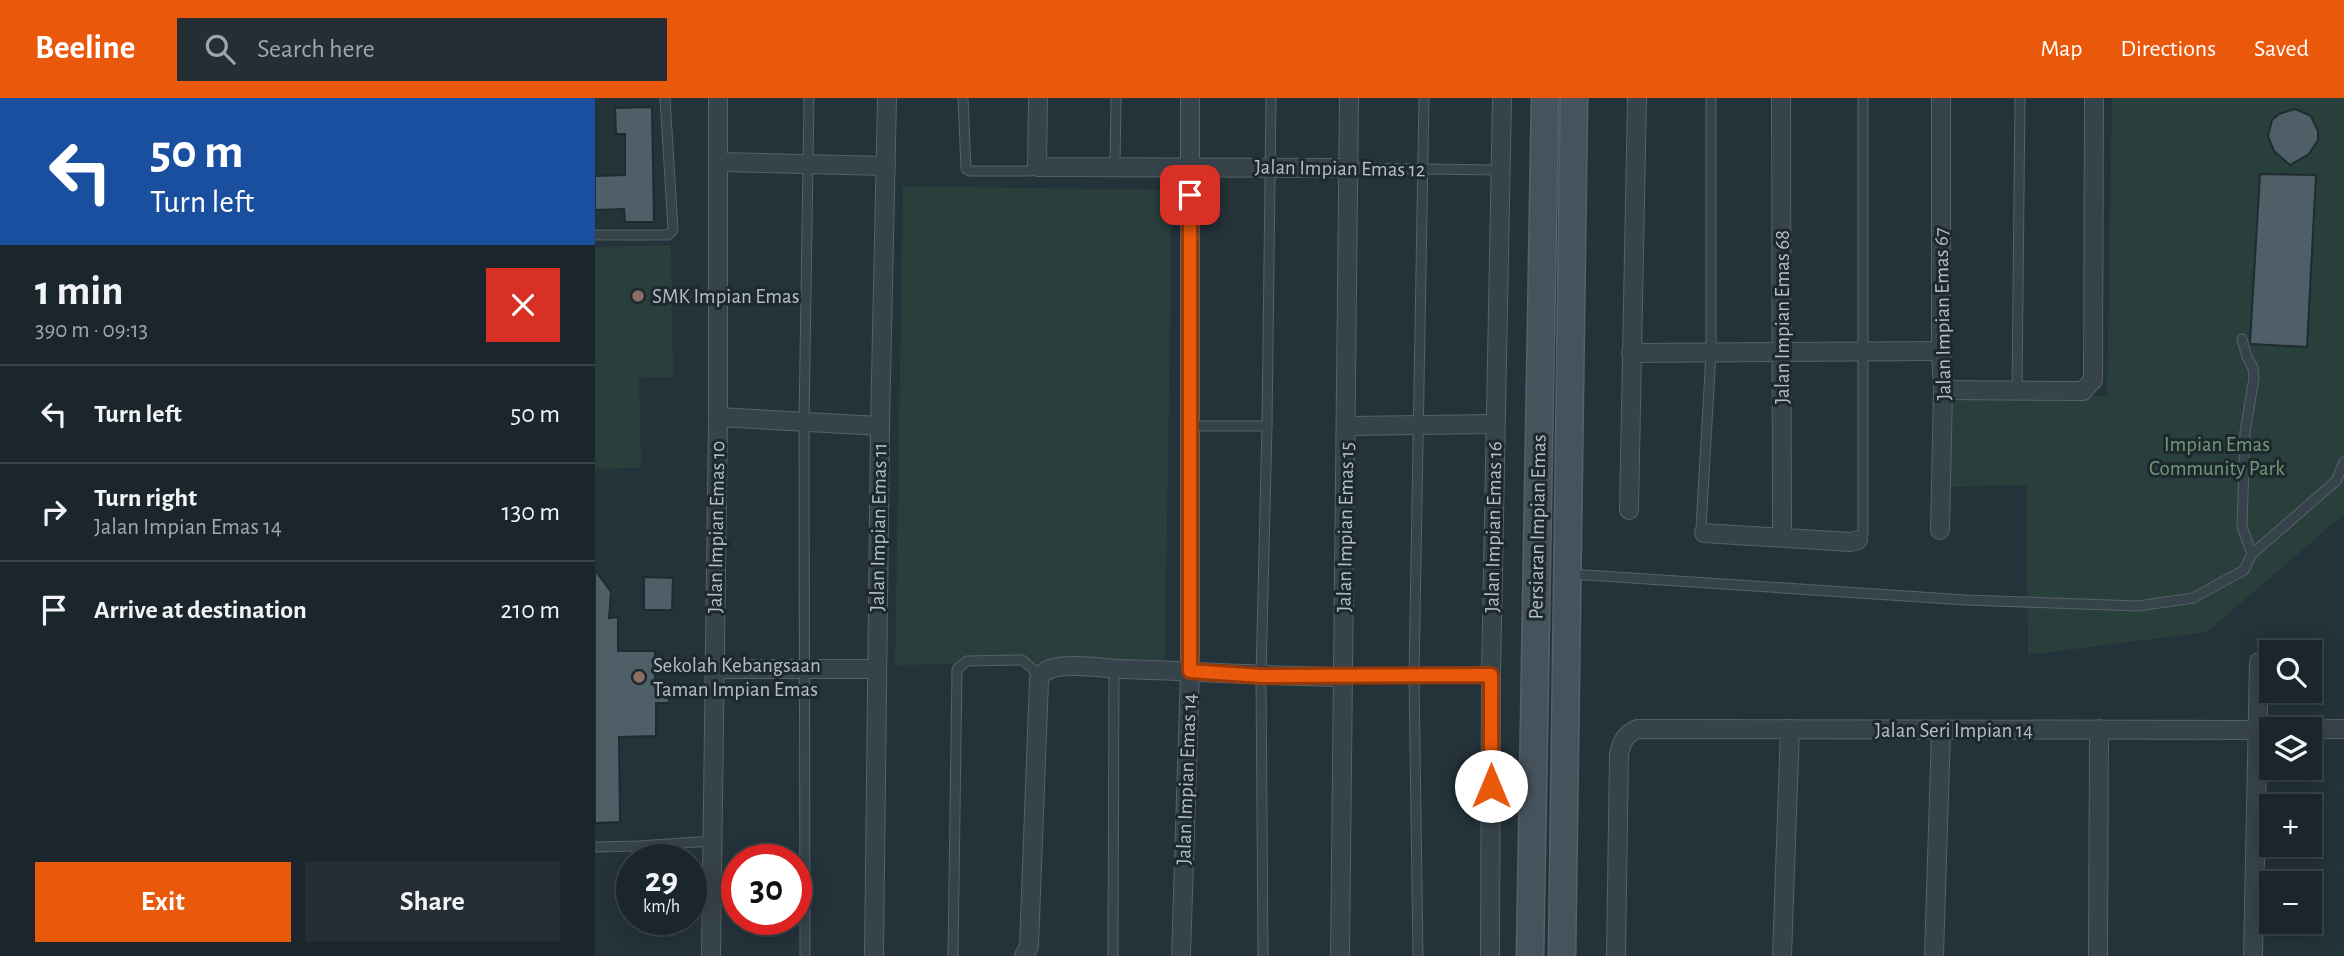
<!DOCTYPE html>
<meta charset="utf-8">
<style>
:root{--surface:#1b262c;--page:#242e34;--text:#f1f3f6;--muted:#a0a5a9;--line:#394348;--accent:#ea580c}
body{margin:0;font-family:"Alegreya Sans",sans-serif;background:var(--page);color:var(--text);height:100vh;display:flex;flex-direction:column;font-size:26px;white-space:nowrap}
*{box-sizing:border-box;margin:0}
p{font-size:23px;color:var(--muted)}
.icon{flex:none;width:38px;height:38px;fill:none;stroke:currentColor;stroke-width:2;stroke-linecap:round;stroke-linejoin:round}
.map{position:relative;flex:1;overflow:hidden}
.sheet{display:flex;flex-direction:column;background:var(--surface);width:595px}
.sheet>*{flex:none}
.guide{background:#1a4fa0;color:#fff;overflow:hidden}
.controls{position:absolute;left:1664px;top:542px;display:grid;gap:14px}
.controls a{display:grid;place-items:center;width:63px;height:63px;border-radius:0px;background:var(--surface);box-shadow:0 4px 18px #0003,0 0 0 2px var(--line);font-size:35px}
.speed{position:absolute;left:21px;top:746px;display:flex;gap:14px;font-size:35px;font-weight:700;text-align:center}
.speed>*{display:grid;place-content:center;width:91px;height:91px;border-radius:50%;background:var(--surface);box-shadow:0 4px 18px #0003,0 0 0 2px var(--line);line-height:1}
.speed small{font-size:18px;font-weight:400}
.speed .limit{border:10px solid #d22;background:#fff;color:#111}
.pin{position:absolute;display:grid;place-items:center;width:60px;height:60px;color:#fff;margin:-30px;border-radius:14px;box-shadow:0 4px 10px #0006}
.me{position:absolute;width:77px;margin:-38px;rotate:0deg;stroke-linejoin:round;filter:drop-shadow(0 0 5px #0008)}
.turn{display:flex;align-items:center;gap:24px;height:147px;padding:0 35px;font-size:32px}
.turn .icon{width:91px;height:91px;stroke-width:2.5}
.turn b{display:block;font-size:49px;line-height:60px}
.round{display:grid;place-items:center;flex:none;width:74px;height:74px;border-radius:0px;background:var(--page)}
.head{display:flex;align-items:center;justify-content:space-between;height:119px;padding:0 35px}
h1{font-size:42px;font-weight:700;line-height:52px}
.action{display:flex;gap:14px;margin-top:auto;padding:14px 35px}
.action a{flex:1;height:80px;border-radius:0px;background:var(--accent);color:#fff;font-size:28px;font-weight:700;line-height:80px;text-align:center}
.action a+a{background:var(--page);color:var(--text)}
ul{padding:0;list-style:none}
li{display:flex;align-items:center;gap:21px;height:98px;padding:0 35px;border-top:2px solid var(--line)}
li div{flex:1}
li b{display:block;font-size:26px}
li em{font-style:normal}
header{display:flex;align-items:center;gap:42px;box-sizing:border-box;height:98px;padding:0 35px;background:var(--accent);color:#fff}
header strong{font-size:33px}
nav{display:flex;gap:38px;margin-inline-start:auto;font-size:24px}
.search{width:490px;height:63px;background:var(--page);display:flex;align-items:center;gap:18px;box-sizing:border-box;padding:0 24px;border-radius:0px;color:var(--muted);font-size:26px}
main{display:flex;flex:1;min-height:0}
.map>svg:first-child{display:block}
.green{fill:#293f3b}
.building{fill:#4f5f68;stroke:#1f2a31;stroke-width:2}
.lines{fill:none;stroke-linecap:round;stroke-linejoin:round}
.lane-casing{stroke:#566168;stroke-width:11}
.street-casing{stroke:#566168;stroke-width:20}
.secondary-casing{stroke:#566168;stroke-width:29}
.lane{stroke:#37434a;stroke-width:9}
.street{stroke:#37434a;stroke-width:18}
.secondary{stroke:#46535d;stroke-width:26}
.route-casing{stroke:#983908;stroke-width:18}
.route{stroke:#ea580c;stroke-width:12}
.education-dot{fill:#8d6e63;stroke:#1d282f;stroke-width:2.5}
.labels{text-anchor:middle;stroke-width:6;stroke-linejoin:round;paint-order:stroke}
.street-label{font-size:21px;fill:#b3bec6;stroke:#1d282f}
.poi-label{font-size:21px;fill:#b3bec6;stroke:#1d282f;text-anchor:start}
.park-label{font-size:21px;fill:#729a73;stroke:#1d282f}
</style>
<header>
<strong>Beeline</strong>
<div class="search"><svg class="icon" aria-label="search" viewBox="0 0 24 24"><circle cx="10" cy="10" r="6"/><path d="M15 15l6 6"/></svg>Search here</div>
<nav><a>Map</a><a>Directions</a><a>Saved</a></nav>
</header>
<main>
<section class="sheet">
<div class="guide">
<div class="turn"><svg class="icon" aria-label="left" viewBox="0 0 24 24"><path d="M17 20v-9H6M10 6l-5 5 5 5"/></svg><div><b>50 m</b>Turn left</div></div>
</div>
<div class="head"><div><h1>1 min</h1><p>390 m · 09:13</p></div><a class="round" style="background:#d93025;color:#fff"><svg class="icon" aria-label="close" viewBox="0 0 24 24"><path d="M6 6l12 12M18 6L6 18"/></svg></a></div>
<ul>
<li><svg class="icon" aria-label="left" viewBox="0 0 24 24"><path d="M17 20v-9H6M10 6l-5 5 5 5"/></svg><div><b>Turn left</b></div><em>50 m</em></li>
<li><svg class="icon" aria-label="right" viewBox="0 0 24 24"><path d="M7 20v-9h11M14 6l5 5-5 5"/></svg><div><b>Turn right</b><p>Jalan Impian Emas 14</p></div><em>130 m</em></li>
<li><svg class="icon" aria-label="arrive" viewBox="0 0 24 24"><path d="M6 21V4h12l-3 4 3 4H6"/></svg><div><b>Arrive at destination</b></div><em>210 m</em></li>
</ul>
<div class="action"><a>Exit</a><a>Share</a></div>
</section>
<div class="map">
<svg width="1749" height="858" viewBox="0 0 1749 858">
<rect width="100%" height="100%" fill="#24323a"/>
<!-- green -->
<g class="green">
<path d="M1517,0H1749V416L1612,534L1433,557L1431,387L1354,389L1356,295L1512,298Z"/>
<path d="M308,88L577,92L570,563L300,567Z"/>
<path d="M76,147L78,279L44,280L46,370L0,371V149Z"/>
</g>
<!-- building -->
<g class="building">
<path d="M57,9L59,124H30L29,111L0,112V78L30,77V36H21L20,10Z"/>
<path d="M1700,11L1716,18L1723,33V42L1714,56L1695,67L1679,53L1673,38L1677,22L1684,16Z"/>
<path d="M1665,76L1721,77L1712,249L1656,246L1655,244Z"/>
<path d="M0,472L16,494L14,520L23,519V553H60V584H73L74,605H61V638L24,639L25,724L0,725Z"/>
<path d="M49,479L78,480L77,512H49Z"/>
</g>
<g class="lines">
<defs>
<g id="lane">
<path d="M368,0L371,71L375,73H434L442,69"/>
<path d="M751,70L906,72"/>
<path d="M520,71L521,0"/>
<path d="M0,137H73L78,132L70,0"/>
<path d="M1647,241L1652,259L1658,270L1659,280L1650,334L1647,429L1657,456"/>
<path d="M1422,293L1425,0"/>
<path d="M595,328H672"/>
<path d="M1109,435L1106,430L1116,255V0"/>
<path d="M1263,442L1268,435V0"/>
<path d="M976,476L1371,502L1543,508L1598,500L1649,472L1657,456L1741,383L1749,364"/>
<path d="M747,579L896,577"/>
<path d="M0,749L43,748L117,743"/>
<path d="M210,858L209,324L214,0"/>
<path d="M358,858L362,571L372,563L427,562L438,571L444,582"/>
<path d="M518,858L519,571"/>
<path d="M668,858L666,578L672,328L676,0"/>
<path d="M823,858L819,578L829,0"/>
</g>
<g id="street">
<path d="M443,0L442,69L751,70"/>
<path d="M1186,0L1187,438"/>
<path d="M124,64L291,68"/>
<path d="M1036,255L1346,253"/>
<path d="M1348,292L1488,293L1498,282L1499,0"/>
<path d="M123,319L285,328"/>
<path d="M752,328L900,326"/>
<path d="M1034,412L1042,0"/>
<path d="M1345,432L1348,292L1346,253V0"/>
<path d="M1109,435L1256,444L1263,442"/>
<path d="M119,571H281"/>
<path d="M1677,632L1749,631"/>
<path d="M116,858L123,319V0"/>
<path d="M279,858L285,328L292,0"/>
<path d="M429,858L434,848L444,582C446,576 449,573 455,571C473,565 506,570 525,571C599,573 673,578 747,579"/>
<path d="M586,858L595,573V0"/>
<path d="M745,858L754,0"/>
<path d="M895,858L896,577L907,0"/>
<path d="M1021,858L1024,656C1027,643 1030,637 1042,631L1676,632"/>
<path d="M1187,858L1195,631"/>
<path d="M1339,858L1346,633"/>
<path d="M1503,858L1504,631"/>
<path d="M1658,858L1664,564"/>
</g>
<g id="secondary">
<path d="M935,858L950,0"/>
<path d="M967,858L979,0"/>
</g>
</defs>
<!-- lane casing -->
<use href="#lane" class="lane-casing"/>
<!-- street casing -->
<use href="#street" class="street-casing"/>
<!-- secondary casing -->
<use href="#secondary" class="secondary-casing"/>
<!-- lane -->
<use href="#lane" class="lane"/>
<!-- street -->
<use href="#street" class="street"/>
<!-- secondary -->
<use href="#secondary" class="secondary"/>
</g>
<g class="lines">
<defs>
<path id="route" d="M595,97V573L666,578L896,577V688"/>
</defs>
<!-- route casing -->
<use href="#route" class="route-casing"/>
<!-- route -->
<use href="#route" class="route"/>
</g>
<!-- markers -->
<g class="education-dot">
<circle cx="43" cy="198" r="7"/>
<circle cx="44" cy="579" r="7"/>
</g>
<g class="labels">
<!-- street labels -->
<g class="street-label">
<text transform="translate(745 70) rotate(1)" y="7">Jalan Impian Emas 12</text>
<text transform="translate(1347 216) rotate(-91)" y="7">Jalan Impian Emas 67</text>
<text transform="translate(1187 219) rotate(-90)" y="7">Jalan Impian Emas 68</text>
<text transform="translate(121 429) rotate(-89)" y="7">Jalan Impian Emas 10</text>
<text transform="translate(283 429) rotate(-89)" y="7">Jalan Impian Emas 11</text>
<text transform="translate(750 429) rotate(-89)" y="7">Jalan Impian Emas 15</text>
<text transform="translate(898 429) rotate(-89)" y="7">Jalan Impian Emas 16</text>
<text transform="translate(942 429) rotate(-89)" y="7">Persiaran Impian Emas</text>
<text x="1359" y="639">Jalan Seri Impian 14</text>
<text transform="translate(591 681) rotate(-88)" y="7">Jalan Impian Emas 14</text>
</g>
<!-- poi labels -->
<g class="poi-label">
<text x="57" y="205">SMK Impian Emas</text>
<text x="58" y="574">Sekolah Kebangsaan<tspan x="58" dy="24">Taman Impian Emas</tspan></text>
</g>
<!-- park labels -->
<g class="park-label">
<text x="1622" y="353">Impian Emas<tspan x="1622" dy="24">Community Park</tspan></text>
</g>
</g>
</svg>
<div class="controls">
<a><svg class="icon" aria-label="search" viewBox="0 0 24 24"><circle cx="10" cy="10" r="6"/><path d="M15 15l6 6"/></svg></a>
<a><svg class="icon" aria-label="layers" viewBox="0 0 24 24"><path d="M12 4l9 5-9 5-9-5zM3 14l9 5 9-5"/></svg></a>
<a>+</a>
<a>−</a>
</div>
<div class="speed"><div>29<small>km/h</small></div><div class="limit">30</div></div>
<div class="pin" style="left:595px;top:97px;background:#d93025"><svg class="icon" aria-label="arrive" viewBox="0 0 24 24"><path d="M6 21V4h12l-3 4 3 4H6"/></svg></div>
<svg class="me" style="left:896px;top:688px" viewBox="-20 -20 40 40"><circle r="19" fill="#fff"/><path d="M0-13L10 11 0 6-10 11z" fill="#ea580c"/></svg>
</div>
</main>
